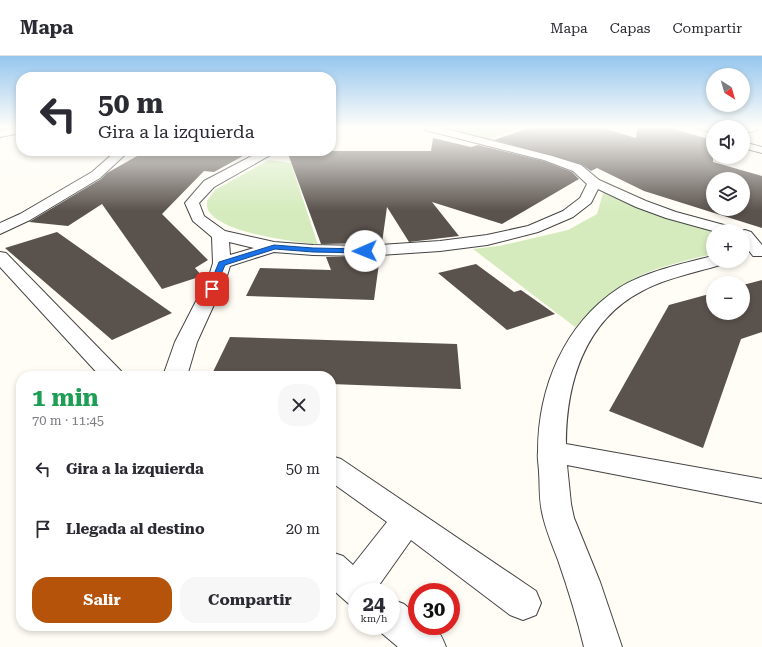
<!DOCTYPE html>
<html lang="es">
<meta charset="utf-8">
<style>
:root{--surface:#fff;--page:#f7f7f7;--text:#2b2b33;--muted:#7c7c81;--line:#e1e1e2;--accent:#b45309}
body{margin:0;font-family:"Roboto Serif",serif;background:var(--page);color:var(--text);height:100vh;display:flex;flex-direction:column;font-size:15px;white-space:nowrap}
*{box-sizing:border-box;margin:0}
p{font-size:13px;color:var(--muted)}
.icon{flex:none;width:22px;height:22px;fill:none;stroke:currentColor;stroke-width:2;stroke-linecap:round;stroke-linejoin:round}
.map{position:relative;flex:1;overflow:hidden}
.details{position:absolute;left:16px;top:315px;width:320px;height:260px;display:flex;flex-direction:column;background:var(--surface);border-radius:16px;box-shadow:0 2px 6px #0003}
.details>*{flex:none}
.top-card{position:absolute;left:16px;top:16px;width:320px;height:84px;border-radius:16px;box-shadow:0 2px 6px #0003;background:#fff;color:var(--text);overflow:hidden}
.needle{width:26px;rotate:143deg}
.fabs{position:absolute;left:706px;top:12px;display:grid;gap:8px}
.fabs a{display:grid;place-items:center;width:44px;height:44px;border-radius:50%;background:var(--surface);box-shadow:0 2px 6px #0003;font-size:20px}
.speed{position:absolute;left:348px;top:527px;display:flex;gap:8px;font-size:20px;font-weight:700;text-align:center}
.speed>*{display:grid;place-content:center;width:52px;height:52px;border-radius:50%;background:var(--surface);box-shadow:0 2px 6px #0003;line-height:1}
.speed small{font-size:10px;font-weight:400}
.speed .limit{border:6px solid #d22;background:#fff;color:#111}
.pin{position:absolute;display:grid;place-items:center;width:34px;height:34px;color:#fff;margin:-17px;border-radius:8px;box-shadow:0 2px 6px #0006}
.me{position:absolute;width:44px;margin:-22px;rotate:269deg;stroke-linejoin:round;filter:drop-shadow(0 0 3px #0008)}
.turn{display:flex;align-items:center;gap:14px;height:84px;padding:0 16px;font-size:18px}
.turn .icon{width:52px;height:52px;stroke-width:2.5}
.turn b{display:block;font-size:28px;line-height:34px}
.round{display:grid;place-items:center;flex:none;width:42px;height:42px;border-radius:16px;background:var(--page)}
.headline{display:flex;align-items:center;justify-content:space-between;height:68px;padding:0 16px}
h1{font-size:24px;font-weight:700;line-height:30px;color:#1e9e55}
.primary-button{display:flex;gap:8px;margin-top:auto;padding:8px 16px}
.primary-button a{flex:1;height:46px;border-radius:16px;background:var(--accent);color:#fff;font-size:16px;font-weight:700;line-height:46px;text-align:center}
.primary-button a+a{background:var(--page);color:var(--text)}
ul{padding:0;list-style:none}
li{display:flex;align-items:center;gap:12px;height:60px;padding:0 16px}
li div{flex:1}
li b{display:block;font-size:15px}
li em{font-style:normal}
header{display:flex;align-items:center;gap:24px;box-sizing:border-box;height:56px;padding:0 20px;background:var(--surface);border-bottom:1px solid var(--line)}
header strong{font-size:19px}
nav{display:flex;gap:22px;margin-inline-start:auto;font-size:14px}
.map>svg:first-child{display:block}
.green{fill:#d5ebbd}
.building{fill:#5a524d;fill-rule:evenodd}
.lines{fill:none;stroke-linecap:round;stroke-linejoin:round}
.minor-casing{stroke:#444;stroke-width:2}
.minor{fill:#fff;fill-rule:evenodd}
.route{fill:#1a73e8;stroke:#114b97}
</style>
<header>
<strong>Mapa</strong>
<nav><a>Mapa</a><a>Capas</a><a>Compartir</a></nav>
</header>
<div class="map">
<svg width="762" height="591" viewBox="0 0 762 591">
<rect width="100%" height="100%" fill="#fffdf5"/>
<!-- green -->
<g class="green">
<path d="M441,72H508L514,75L487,84Z"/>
<path d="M269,104L291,107L318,189C293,185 222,178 208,154C207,152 207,148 207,145L215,134Z"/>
<path d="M603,137H612L713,175V198C687,204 661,210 637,221C617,231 592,255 575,271L473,193L499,190L568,174L597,158Z"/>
</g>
<!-- building -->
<g class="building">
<path d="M529,72H603L636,82L637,72H674L676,75L713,85V106L762,120V172L644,135L597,112L591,115L581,108L494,84ZM713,123H743V153H713Z"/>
<path d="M433,82L471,91L478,89L544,105L572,116L579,123L502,168L432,146L459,180L409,186L387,151L382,187L321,188L287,95H431Z"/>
<path d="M146,95H252L214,116L204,115L162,158L208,204L195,212L202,220L162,233L102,148L68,170L29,166L101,123L107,117Z"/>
<path d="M57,176L145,238L172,257L112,284L5,192Z"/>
<path d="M380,200L374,244L246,240L260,212L331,214L326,201Z"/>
<path d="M476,208L514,236L521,234L555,258L507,274L438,217Z"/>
<path d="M762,224V276L741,283L703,392L609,355L669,249L713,237V257H743V229Z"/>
<path d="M230,281L457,288L461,333L331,328V320H211Z"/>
</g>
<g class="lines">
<defs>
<g id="minor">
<path d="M15,72H21V77L0,81V75Z"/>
<path d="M424,72H442L552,100L581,109L599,124L646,145L676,156L735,172L738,175H713L666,162L636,151L598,133L591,147L573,161L538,176L487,189L440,195L365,200L313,199L274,196L230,210L227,220L197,286L187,320H163L175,286L209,220L213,207L212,181L193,165L185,147L204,125L261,95H276L274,97L214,131L199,147L204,160L225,175L274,186L313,189L365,190L440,185L487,179L528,170L563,155L580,142L587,128L573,115L544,104L425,74ZM229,186L254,192L230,199Z"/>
<path d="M675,72H692L713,78V84L676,74Z"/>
<path d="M743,72H758L757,74L743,78Z"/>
<path d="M743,86L762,91V97L743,92Z"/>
<path d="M116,95H129L100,122L30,164L0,178V167L20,158L92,116Z"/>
<path d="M745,174L751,176L762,189V200H753L743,187L742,175Z"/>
<path d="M0,196L6,197L121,315L125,320H100L0,211Z"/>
<path d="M713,200V205H723L720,209C694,217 666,222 642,235C584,265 566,328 566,388L762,423V447L567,409L571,448L574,462L600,526L622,591H584C577,562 568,533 558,504C552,488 545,472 542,456C539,443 540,429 539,416C539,410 537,402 538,396C538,332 564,268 619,232C644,216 684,207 713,200Z"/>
<path d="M331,400L341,403L536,535L541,547L536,559L523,564L510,559L411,484L377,532L378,536H357V551L349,548L331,532V496L343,500L353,509L387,466L331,426Z"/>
<path d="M391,543L404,548L417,559V570C437,570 439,573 446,591H398L378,574L377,570H391Z"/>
</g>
</defs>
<!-- minor casing -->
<use href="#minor" class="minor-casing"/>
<!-- minor -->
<use href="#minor" class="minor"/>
</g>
<!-- sky -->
<linearGradient id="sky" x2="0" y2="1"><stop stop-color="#95c6ee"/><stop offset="0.46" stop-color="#fffefa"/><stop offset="1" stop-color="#fffefa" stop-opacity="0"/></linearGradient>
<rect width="762" height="155" fill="url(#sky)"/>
<!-- route -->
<path class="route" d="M274,189L313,192L365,193L369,195L365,197L313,196L275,193L225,209L214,235L212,236L208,233L219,206Z"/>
</svg>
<div class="fabs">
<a><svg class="needle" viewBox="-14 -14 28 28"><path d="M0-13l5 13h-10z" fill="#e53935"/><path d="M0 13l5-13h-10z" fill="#7c7c81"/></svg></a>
<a><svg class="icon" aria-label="sound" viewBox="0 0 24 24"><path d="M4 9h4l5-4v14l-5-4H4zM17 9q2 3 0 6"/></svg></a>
<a><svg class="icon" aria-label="layers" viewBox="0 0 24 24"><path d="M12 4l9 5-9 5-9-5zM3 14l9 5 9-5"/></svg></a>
<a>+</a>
<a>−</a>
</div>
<div class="speed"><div>24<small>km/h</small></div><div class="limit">30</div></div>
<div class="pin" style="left:212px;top:233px;background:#d93025"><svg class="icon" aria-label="arrive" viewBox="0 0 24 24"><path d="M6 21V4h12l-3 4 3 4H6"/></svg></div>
<svg class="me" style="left:365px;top:195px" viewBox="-20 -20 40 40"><circle r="19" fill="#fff"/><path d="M0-13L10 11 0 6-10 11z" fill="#1a73e8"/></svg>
<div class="top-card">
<div class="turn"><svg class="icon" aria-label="left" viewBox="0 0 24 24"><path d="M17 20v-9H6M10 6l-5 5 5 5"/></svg><div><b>50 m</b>Gira a la izquierda</div></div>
</div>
<section class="details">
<div class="headline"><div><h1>1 min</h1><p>70 m · 11:45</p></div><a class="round"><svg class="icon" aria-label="close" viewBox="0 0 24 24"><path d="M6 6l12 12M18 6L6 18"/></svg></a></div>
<ul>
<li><svg class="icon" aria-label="left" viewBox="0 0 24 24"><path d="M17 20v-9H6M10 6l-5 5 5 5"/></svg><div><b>Gira a la izquierda</b></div><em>50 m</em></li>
<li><svg class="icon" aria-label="arrive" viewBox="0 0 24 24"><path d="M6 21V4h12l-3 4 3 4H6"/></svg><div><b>Llegada al destino</b></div><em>20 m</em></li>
</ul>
<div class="primary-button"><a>Salir</a><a>Compartir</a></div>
</section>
</div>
